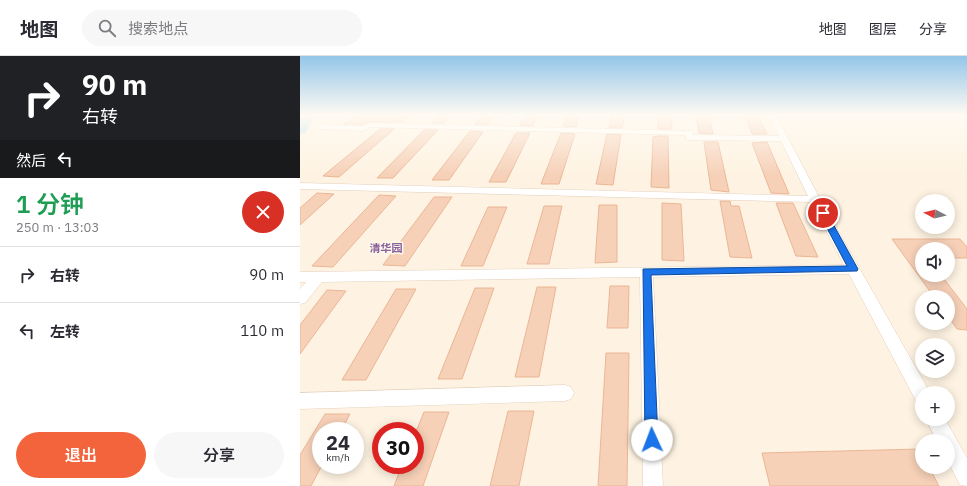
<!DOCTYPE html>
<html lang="zh">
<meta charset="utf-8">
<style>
:root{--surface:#fff;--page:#f7f7f7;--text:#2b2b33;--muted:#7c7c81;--line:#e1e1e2;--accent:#f4643c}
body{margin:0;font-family:"IBM Plex Sans","Noto Sans SC",sans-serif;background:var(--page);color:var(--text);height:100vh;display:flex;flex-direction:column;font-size:15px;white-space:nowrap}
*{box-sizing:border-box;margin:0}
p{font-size:13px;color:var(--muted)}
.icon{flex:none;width:22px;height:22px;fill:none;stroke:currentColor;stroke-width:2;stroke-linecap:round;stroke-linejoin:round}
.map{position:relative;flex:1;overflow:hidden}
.drawer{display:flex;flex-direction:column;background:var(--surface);width:300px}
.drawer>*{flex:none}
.hud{background:#202124;color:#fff;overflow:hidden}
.needle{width:26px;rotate:277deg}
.controls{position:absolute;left:615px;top:138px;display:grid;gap:8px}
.controls a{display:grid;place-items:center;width:40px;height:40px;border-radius:50%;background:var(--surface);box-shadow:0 2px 10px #0003;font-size:20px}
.speed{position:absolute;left:12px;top:366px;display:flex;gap:8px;font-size:20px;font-weight:700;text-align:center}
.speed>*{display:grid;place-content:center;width:52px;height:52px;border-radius:50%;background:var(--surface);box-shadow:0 2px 10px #0003;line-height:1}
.speed small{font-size:10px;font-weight:400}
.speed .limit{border:6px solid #d22;background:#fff;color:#111}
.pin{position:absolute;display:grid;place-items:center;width:34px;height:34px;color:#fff;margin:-17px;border:2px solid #fff;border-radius:50%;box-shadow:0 1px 4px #0007}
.me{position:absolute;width:44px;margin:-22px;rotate:358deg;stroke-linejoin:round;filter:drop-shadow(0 0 3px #0008)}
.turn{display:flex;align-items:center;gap:14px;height:84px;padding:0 16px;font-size:18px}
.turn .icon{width:52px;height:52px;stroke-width:2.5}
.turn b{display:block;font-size:28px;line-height:34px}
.then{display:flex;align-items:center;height:38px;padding:0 16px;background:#0003;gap:8px;font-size:15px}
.round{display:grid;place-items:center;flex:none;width:42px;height:42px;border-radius:21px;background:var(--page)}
.overview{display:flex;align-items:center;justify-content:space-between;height:68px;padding:0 16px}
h1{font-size:24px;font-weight:600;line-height:30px;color:#1e9e55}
.primary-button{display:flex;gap:8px;margin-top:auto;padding:8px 16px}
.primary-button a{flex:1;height:46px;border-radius:24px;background:var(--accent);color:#fff;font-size:16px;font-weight:600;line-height:46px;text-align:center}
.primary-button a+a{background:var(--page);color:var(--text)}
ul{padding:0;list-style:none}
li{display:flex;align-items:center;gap:12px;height:56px;padding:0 16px;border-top:1px solid var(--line)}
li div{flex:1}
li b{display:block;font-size:15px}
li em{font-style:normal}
header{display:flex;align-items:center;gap:24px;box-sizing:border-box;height:56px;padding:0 20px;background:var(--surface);border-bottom:1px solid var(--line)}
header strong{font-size:19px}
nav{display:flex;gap:22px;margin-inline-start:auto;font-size:14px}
.search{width:280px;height:36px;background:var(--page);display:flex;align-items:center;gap:10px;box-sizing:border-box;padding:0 14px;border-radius:22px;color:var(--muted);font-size:15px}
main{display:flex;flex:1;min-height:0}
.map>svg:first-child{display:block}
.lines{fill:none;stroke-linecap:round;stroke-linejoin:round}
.river{fill:#b5e2ea;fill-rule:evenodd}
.building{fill:#f6d0b7;stroke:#ebb696}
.minor-casing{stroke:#e4cfbd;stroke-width:1}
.minor{fill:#fff;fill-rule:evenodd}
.route{fill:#1a73e8;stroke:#114b97}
.labels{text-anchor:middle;stroke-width:3;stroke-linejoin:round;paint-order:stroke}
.neighbourhood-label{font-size:11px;font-weight:bold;fill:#88619d;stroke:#fff7ea}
</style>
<header>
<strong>地图</strong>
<div class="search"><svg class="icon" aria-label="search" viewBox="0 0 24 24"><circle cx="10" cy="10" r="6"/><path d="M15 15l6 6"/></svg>搜索地点</div>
<nav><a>地图</a><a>图层</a><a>分享</a></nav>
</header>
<main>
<section class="drawer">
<div class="hud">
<div class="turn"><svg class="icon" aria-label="right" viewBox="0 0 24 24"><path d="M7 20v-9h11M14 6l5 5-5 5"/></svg><div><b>90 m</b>右转</div></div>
<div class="then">然后<svg class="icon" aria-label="left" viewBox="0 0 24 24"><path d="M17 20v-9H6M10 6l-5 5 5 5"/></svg></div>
</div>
<div class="overview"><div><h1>1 分钟</h1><p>250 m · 13:03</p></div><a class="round" style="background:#d93025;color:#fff"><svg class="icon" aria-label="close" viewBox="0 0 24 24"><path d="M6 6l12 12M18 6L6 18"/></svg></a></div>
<ul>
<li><svg class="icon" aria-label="right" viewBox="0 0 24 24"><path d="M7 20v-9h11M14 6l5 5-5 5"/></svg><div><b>右转</b></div><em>90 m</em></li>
<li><svg class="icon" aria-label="left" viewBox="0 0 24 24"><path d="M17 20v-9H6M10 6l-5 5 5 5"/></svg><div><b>左转</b></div><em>110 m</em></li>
</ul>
<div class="primary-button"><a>退出</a><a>分享</a></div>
</section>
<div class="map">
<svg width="667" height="430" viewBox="0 0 667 430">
<rect width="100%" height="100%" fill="#fef3e2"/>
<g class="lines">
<!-- river -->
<path class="river" d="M3,59H16L5,77L0,78V64Z"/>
</g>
<!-- building -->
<g class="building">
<path d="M56,59H109L102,66H69L62,68H44Z"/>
<path d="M139,59H152L144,67H132Z"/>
<path d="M182,59H195L188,68H175Z"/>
<path d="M226,59H238L233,70L220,69Z"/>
<path d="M267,59H280L276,71L263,70Z"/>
<path d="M312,59H325L322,72H309Z"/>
<path d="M358,59H371L372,73H358Z"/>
<path d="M396,59H409L413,78L399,77Z"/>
<path d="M445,59H458L467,78H452Z"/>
<path d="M80,73H94L39,121L23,120Z"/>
<path d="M124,74H138L93,122H77Z"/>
<path d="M170,75L183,76L149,124H132Z"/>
<path d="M216,77H230L206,126H189Z"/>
<path d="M261,77L275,78L259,128H241Z"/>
<path d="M307,78L321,79L313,129L296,128Z"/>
<path d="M358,80H368L369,132L351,131L353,81Z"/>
<path d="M404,86H418L429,136L411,134Z"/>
<path d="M467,86L489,138L471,137L452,87Z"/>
<path d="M17,137L34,138L0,169V152Z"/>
<path d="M79,139L96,140L33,211L12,210Z"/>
<path d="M134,141H152L105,210L83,209Z"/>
<path d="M420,145H430L431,150H439L452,202L430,201Z"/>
<path d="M362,147L381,148L384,205L362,204Z"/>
<path d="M476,147H493L518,201L496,200Z"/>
<path d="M299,149H317V206L295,207Z"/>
<path d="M244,150H262L249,208H227Z"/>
<path d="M188,151H207L183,210H161Z"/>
<path d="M592,183H660L667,191V202H648V193H622V219H641L667,253V274L657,273L648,260V241H634Z"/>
<path d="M310,230H329L328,272H307Z"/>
<path d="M237,231H256L239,321H215Z"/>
<path d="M175,232H194L162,323H138Z"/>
<path d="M96,233H116L66,324H42Z"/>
<path d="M27,234L46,235L0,298V269Z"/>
<path d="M306,297H329L327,430H298Z"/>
<path d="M208,355H234L219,430H190Z"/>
<path d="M124,356H149L123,430H94L102,409H115V378Z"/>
<path d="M25,358H50L41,375H21V411L11,430H0V399Z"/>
<path d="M619,393L622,398V411H629L639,430H470L462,397Z"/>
</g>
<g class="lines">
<defs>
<g id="minor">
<path d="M468,59H476L520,143L628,333L630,337H622V347L616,345L549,218L353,221L363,430H343L340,221L22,226L5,247L0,248V233L6,226H0V216L544,209L511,146L0,133V127L508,140L481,85L389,84L386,83L385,79L71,71L64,75L21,73L17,71L21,69L62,70L69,67L389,75H392L393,79L479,80Z"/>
<path d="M265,329L271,331L274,337L271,343L265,345L0,353V337Z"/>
<path d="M626,363H645L667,402V430L660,429L648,406V385H637Z"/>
</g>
</defs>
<!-- minor casing -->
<use href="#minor" class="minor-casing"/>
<!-- minor -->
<use href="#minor" class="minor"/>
</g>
<!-- sky -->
<linearGradient id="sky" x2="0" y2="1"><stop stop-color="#93c6e9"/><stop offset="0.49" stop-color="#fffaf2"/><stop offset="1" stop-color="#fffaf2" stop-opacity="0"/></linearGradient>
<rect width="667" height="120" fill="url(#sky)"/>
<!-- route -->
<path class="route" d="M523,155L527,157L558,213L557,215L351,219L358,384L356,389L352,391L347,389L345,384L343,213L547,210L519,157Z"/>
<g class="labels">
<!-- neighbourhood labels -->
<g class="neighbourhood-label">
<text x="86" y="196">清华园</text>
</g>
</g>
</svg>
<div class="controls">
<a><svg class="needle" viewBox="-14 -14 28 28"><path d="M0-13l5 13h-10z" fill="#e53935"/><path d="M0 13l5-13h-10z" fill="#7c7c81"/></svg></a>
<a><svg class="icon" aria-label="sound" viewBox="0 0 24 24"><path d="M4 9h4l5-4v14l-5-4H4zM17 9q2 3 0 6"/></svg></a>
<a><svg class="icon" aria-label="search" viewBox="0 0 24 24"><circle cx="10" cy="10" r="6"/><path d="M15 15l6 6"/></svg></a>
<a><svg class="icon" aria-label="layers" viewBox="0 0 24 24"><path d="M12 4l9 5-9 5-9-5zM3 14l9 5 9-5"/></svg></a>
<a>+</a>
<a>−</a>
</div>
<div class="speed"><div>24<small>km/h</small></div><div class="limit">30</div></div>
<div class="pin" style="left:523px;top:157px;background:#d93025"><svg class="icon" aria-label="arrive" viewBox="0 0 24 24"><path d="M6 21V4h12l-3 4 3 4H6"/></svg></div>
<svg class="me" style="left:352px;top:384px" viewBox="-20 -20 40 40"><circle r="19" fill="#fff"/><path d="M0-13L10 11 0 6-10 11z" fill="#1a73e8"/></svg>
</div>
</main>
